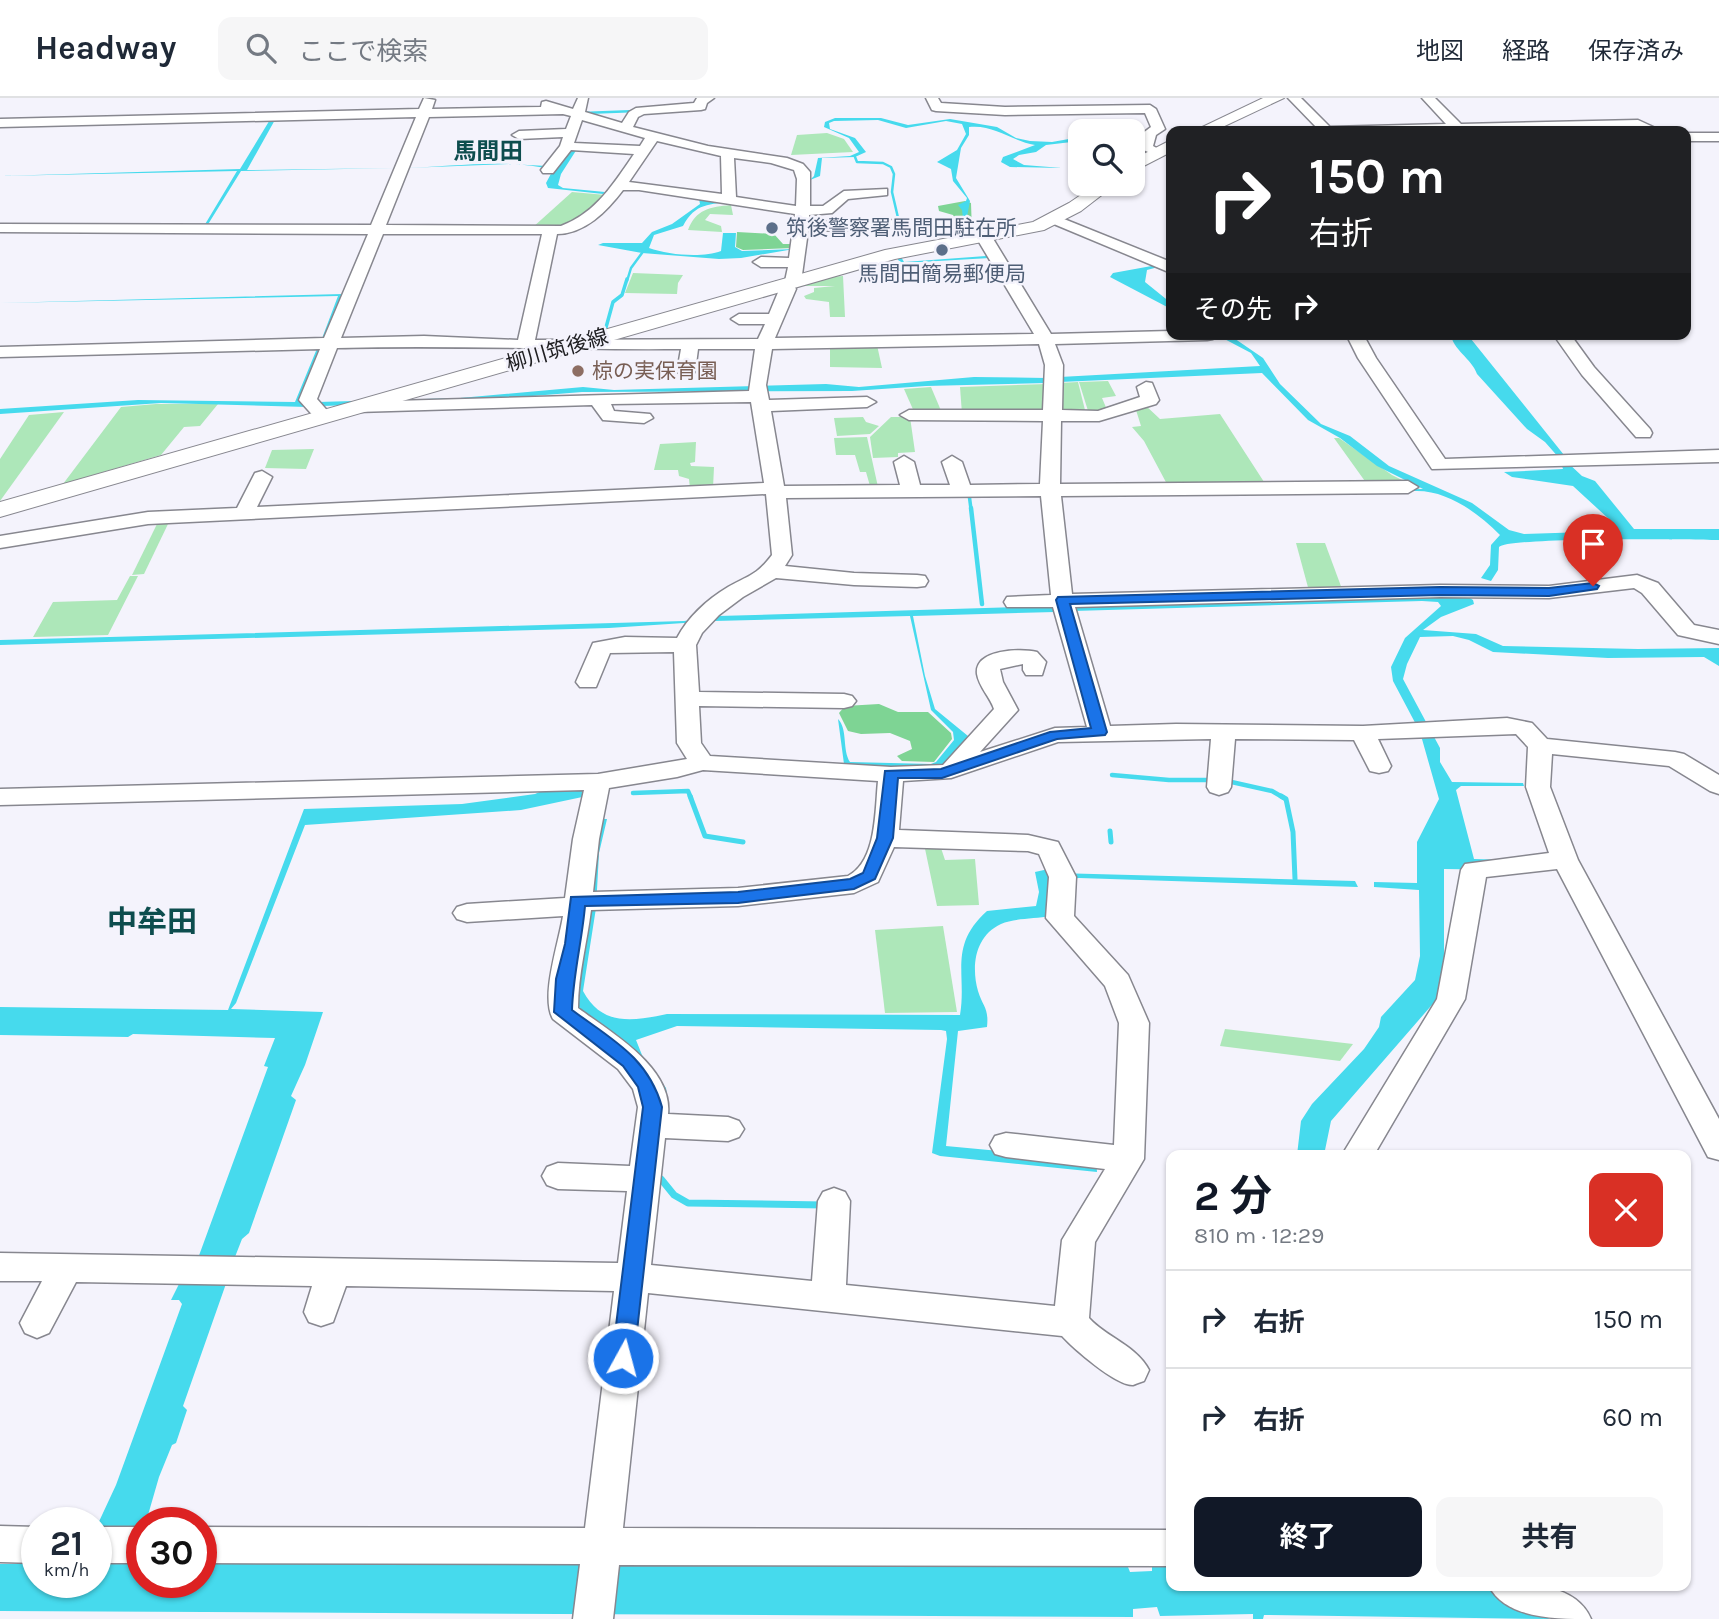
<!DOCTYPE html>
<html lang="ja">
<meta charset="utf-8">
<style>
:root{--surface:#fff;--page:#f6f6f7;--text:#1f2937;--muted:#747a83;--line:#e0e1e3;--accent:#111827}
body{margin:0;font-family:Karla,"Noto Sans JP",sans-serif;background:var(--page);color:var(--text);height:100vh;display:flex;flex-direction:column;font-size:26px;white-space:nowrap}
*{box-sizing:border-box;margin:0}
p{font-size:23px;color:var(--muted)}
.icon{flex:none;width:38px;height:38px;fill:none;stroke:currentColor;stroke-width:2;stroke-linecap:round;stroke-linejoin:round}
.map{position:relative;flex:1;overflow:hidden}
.details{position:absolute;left:1166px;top:1052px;width:525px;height:441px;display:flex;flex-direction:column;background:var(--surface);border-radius:14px;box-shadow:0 2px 5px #0004}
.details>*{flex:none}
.hud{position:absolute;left:1166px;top:28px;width:525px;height:214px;border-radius:14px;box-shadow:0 2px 5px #0004;background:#202124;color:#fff;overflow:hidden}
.buttons{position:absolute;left:1068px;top:21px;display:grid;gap:14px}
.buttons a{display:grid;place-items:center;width:77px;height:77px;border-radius:14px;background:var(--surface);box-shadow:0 2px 5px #0004;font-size:35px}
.speed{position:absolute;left:21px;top:1409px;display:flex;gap:14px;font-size:35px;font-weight:700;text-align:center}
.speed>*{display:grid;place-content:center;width:91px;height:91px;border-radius:50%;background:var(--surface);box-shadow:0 2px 5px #0004;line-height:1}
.speed small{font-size:18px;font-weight:400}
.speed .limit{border:10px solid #d22;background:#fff;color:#111}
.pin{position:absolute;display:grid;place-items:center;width:60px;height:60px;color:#fff;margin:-72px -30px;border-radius:50% 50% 50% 0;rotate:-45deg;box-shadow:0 0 7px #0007}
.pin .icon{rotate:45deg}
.me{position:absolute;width:77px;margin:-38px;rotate:7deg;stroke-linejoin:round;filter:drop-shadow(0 0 5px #0008)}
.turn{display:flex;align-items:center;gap:24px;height:147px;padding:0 28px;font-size:32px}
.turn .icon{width:91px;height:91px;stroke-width:2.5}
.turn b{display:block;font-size:49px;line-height:60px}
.then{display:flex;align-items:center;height:66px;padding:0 28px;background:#0003;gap:14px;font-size:26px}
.round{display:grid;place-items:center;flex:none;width:74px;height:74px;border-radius:14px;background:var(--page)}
.headline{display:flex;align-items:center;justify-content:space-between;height:119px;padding:0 28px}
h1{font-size:42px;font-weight:700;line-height:52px;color:var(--accent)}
.primary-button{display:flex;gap:14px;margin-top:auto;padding:14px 28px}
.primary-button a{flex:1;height:80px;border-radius:14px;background:var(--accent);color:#fff;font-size:28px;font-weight:700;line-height:80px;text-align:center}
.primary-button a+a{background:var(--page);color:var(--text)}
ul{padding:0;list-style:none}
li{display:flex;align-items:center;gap:21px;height:98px;padding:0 28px;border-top:2px solid var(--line)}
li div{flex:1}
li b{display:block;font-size:26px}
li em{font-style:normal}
header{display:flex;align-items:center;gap:42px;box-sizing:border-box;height:98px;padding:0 35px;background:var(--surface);border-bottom:2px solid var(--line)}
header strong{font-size:33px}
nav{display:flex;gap:38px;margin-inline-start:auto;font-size:24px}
.search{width:490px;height:63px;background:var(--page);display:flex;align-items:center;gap:18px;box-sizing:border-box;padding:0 24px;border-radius:14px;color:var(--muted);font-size:26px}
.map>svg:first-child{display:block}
.green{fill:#ade7b9}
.forest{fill:#7ed494}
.water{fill:#46daed}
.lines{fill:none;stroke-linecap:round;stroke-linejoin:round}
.stream-far4{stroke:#46daed;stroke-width:2.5}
.stream-far3{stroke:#46daed;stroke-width:3.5}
.stream-far2{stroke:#46daed;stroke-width:4.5}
.stream-far1{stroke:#46daed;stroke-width:5}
.stream{stroke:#46daed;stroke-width:7}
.minor-casing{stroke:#87878f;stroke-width:3}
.major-casing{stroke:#87878f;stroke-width:2}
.minor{fill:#fff;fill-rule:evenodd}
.major{fill:#fff;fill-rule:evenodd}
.route{fill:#1a73e8;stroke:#114b97;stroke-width:2}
.service-dot{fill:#5c6f8a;stroke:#f4f3fc;stroke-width:2.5}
.education-dot{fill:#8d6e63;stroke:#f4f3fc;stroke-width:2.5}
.labels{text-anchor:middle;stroke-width:5;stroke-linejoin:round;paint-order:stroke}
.far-service-label{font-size:21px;fill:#4e5e75;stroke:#f4f3fc;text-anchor:start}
.far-street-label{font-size:21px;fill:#202023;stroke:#f4f3fc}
.far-education-label{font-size:21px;fill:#785e54;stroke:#f4f3fc;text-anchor:start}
.far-neighbourhood-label{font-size:23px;font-weight:bold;fill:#0d4d4e;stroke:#f4f3fc}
.quarter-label{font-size:30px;font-weight:bold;fill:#0d4d4e;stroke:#f4f3fc}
</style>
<header>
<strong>Headway</strong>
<div class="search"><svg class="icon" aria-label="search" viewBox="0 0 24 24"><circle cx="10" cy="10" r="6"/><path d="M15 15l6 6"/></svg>ここで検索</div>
<nav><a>地図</a><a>経路</a><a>保存済み</a></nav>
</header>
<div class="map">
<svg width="1719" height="1521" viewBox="0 0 1719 1521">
<rect width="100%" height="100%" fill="#f4f3fc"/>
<!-- green -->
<g class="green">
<path d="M827,35L844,41L853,54L791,57L797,37Z"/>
<path d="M572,94L606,97L604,102L568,128L532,130Z"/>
<path d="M731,107L733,117L710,116L705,122L721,128L722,134L688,132C696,111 710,109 731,107Z"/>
<path d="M633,175L683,177L678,185L677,196L625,195Z"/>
<path d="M843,178L845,219H830L829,204L806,201L804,198L814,194V190L835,188H797L828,179Z"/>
<path d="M830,247H877L882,270L830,269Z"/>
<path d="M1108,283L1116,298L1102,300L1108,314L1089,316L1079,284Z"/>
<path d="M1078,284L1086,316H1059V285Z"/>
<path d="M1046,286L1043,317L962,316L960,289Z"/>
<path d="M931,289L942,315L915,316L904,291Z"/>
<path d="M156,306H218L200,328L184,329L161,357L63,386L121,309Z"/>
<path d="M1145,307L1160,321L1220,316L1266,387L1168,388L1144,343L1132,329L1141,328L1136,312Z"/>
<path d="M64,314L0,403V361L29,317Z"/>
<path d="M863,319L866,324L879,328L870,336L837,338L834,320Z"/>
<path d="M891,319H910L915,354L898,355V359L873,360L870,339Z"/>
<path d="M867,339L878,389L870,388L866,374H860L855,357H836L834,340Z"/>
<path d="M1334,340H1339L1392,377L1420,391L1367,386Z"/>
<path d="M696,344L695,364L690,365L691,368L714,369L713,390L690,391L689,381L679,378L678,372H654L660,346Z"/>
<path d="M314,351L306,371L265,370L272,352Z"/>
<path d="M157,426H168L144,476L132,477Z"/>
<path d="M1296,445H1325L1342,491L1309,493Z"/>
<path d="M130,478H138L108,537L33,539L53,504L117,502Z"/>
<path d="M924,746L940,747L945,762L975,761L979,807L937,808Z"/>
<path d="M943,828L957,914L885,915L875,832Z"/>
<path d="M1225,931L1353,946L1340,963L1220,948Z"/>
</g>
<!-- forest -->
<g class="forest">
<path d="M965,103L971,105L972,134L962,133L953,117L939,113L938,108Z"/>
<path d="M737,134L774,136L783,146H792V150L743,152L736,149Z"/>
<path d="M879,606L898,614H928L951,635L952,641L934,664L902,663L897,658L912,651L910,643L890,635L861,636L848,633L839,615L845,608Z"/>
</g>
<!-- water -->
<g class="water">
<path d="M271,20H276L247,72L396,70L241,73L207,128H204L237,73L0,78L240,71Z"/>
<path d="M835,20H881L908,27L950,21L997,29L1016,40L1030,43L1052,44L1080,39V43L1046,47L1036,54L1019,57L1013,61L1024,67L1062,70L1010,69L1001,64L1003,59L1035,47C1012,43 993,26 969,29V37L961,50L956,80L970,103L966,124L969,137L981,143L990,160L903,165L898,162L897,152L904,164L986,158L979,144L965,138L962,112L958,107L966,103L967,100L953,83L951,71L937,64L957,52L966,36L962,26L946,23L906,30L878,22L834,23L829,25L830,31L855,40L866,54L855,59L822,60L820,78L810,82L814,78L818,60L850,58L859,54L849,40L824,29L825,24Z"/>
<path d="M577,51L561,76L558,87L563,90L605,94L603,96L548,90L546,85L553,72C510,60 451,69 406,70L509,66L547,68L569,52Z"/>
<path d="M637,89L733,104C710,106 695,105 683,128L654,137L649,150C668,157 703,160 721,153L723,135H736L735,149L742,153L794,151L741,160L719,161L642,155L598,147L603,145H642L652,134L672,126L700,106L699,101L632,90L618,91Z"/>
<path d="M1157,167L1162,168L1147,172L1145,184L1171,205V211L1110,179L1113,175Z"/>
<path d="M343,196L324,243H321L338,198L0,205Z"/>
<path d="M1215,236H1228L1263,260L1280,286L1321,326L1350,338L1389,368L1472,405L1509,432L1524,436L1617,433L1610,422L1573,388L1512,379L1504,374L1563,371L1561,365L1567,364L1582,378L1595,383L1634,431H1719V442C1692,441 1508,439 1499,449L1498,472L1491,483L1481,480L1490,467L1491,447L1500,437C1477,414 1446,391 1413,393L1057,396L1423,391L1377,368L1340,340L1308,322L1262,275L1060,284V279L1260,268L1251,255Z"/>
<path d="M1451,236H1467L1564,357L1560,361L1545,344L1527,331L1477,276C1472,261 1452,251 1451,236Z"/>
<path d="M318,248L321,249L300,303L307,309L161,305L0,316V311L138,302L295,304Z"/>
<path d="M974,279L1046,280V285L926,288L852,293L582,294L469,303L323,308L318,304L460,300L583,289L614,292L826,286L859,289Z"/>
<path d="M1463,496L1473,502L1474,506L1441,519L1423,532L1476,536L1503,548L1638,551L1719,550V568L1704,559L1608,560L1493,554L1469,542L1453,538L1420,539L1407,566L1403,581L1440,650V664L1452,684L1523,685L1524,688H1461L1456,692L1474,761L1512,762L1513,772L1444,771V893L1331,1023L1324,1057H1297L1301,1023L1312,1006L1364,951L1379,929L1381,919L1415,882L1420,858L1419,792L1374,789V784L1417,785V744L1439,701L1420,634L1393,583L1391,569L1405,540L1441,508L1438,504L1422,503L1073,513L1071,508Z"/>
<path d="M1055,508V514L913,518L925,578L935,611L968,638L949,668L917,672L844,666L838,621C848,631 842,652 850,664L931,666L936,664L954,642L953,634L931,612L910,518L714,523L609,530L0,547V542L684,523L718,518Z"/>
<path d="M546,691H580L587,698L521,712L305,727L236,905L231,911L323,914L305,967L291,998L296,1002L249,1135L242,1141L233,1164L197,1163L268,969L264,968L275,940L133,936L128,939L0,937V909L228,912L304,711L462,706L535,696Z"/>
<path d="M600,721H607L599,755L596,810L583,893C602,929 634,923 667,916L960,917C967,876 948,848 987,813L1036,808L1039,794L1035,774L1053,770L1056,775L1355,783L1358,789L1079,780L1060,782L1050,818C1035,821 1014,820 1001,826C975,838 971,868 978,893C983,909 989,910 987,929L958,933L946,1048L1096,1062L1097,1074L940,1058L932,1055L947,941L946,933L941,932L677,928L636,942L642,957L666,990L670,1019L572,905Z"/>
<path d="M228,1180L183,1308L187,1312L176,1345L172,1347L159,1379L146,1424H142V1430H96L116,1387L182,1206L179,1202H171L179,1186Z"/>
<path d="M103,1457L119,1458L118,1466H142V1484H201V1466L1126,1464L1130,1474L1152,1473V1467H1171V1488H1491L1550,1521L1264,1517L1263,1521H1253V1516L1160,1518L1157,1509L1133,1511V1519L0,1513V1466H37V1484H96V1467Z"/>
</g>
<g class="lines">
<!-- stream-far4 -->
<g class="stream-far4">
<path d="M583,15L636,13"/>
<path d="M855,59L857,64L883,65L891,69L894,76L892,94L899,124"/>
<path d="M627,183L631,170L642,155"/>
</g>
<!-- stream-far3 -->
<g class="stream-far3">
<path d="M605,233L613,204L622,197L627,181"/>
<path d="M969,396L971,411"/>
</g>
<!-- stream-far2 -->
<g class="stream-far2">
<path d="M971,410L982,506"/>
<path d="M1112,677L1169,682H1214"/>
<path d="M1227,683L1272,693L1284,700"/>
<path d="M633,695L688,693L691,700"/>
</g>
<!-- stream-far1 -->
<g class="stream-far1">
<path d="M690,698L705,738L743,744"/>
<path d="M1281,698L1286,701L1293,734L1295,781"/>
<path d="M1110,733L1111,744"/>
</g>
<!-- stream -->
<path class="stream" d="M661,1081L674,1097L688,1105L824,1107"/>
<defs>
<g id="minor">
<path d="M424,0L435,2L432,11L541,9L542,4L546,3L573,11L578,0H588L585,14L622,25L629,14L636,10L694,5L697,0H714L707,5L705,11L701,12L644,16L638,19L633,29L708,48L787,60L803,66L810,74V108H823L844,93L887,91V97L848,101L832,115L809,117V124L901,122L908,126L901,130L808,133L801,184L794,188L796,191L775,240L1034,236L976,139L984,134L992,139L1051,236L1171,233V236H1215L1213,241L1207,242L1055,246L1063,267L1062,312L1098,313L1140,299L1137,289L1146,284L1152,285L1159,302L1156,306L1099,323H1061L1060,386L1408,383L1418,389L1408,395L1061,398L1072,496L1440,487L1549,488L1637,477L1658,485L1694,527L1719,532V546L1678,537L1642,495L1634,490L1549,500L1440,499L1075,509L1110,628L1176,626L1363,628L1507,620L1532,625L1547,641L1675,654L1684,656L1719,677V696L1710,693L1669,668L1552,656L1550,689L1578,762L1719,1021V1062L1708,1059L1557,771L1486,779L1465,901L1374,1057H1342L1437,901L1461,772L1465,766L1549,755L1526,689L1528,649L1516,636L1378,641L1391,668L1388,673L1379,675L1370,673L1354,642L1235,641L1231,689L1228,694L1219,697L1210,694L1207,689L1211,641L1058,644L951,680L903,683L899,732L1028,737L1058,744L1076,779L1074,818L1128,877L1149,925L1144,1061L1095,1144L1089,1220C1106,1239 1137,1248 1149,1272L1144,1283C1140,1284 1136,1286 1133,1287C1116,1288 1073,1250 1062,1238L648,1195L623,1430L1171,1432V1468L619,1467L613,1521H573L580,1466L201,1465V1429L585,1430L614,1193L346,1188L333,1224L321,1228L309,1224L304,1214L312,1188L76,1184L49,1235L37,1240L25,1235L20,1225L42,1183H0V1155L618,1165L627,1093L558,1091L547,1087L542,1078L547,1069L558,1065L630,1068L638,1009L633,991L618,971L553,921C540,899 559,844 563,818L467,824L457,821L453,815L457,809L467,806L565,800L573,741L584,692L0,707V691L598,676L687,661L677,645L674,554L610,555L596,589H580L576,584L593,545L625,539L677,540C688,519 708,501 728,489C749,477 756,478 772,457L766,396L148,426L0,450V438L148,414L237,410L255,375L262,373L272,379L257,409L764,385L751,304L611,306L614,313L650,316L653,320L644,325L603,322L592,307L357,314L348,309L357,304L749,293L755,251H698L695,274L686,279L677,274L681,251C566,252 452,247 337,250L317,301L332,318L323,323L317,322L299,302L320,251L0,259V249L324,240L368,136L0,134V126L371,127L416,19L0,29V21L419,11ZM563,16L571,18L566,31L519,33L512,37L519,41L563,39L560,48L541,72L543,75H553L571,52L634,56C614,85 596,115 561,128L386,127L429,19ZM582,22L645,40L640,48L574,45ZM657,43L721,58L722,96L629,84ZM734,60L771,65L794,72L797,81L796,108L736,99ZM623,92H639L795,116L789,160L761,159L753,164L761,169H788L785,183L776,184L774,187L779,192L769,216H739L731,221L739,226H765L758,241L535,242L557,136C585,136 607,113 623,92ZM383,136H542L518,242L424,238L341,240ZM1039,246L1045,267L1043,312H909L900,317L909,322L1043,323L1040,386L970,387L962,364L952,358L942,364L950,387H920L914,364L904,358L894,364L900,387L784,388L771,313L867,309L876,304L867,299L769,302L766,287L772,251ZM1041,398L1051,497L1007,499L1004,504L1007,509H1053L1087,629L1055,630L980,654L1018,612L1003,584L1000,571L1023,566V572L1026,577H1042L1046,564L1037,554C1021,550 974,551 977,576C979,589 990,599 994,611L943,667L891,669L710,658L701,645L699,608L844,610L852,608L856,603L852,598L844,596L699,594L696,547L702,535L719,517L743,499L776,480L854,487L917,489L925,488L928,483L925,478L917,477L854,475L785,468L792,457L786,400ZM703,672L878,683C875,712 877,763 848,778L738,790L593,794L599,741L609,690L677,679ZM894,749L1028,753L1039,756L1049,779L1046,820L1105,888L1119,925L1114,1047L1006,1035L995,1038L990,1047L995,1056L1006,1059L1105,1071L1062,1142L1055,1208L846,1187L850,1103L845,1094L834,1090L823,1094L818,1103L812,1183L651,1167L665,1040L728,1043L739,1039L744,1031L739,1023L728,1019L668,1016C673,969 610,934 578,910C578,876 587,845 591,812L738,808L854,795L878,784Z"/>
<path d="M926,0H938L941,5L1005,9L1150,7L1156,11L1165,31L1156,37L1153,48L1164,54L1157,58L1139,50L1143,35L1151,29L1145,15L1005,17L936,13L932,12Z"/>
<path d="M1288,0H1301L1330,29L1446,26L1422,0H1435L1461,26L1638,22L1662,33H1644L1636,30L1317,33L1318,31Z"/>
<rect x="1685" y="35" width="34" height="8"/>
<path d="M1054,117L1171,164V175L1049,124L1047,121L1049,118Z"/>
<path d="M1346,236H1363L1376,260L1445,361L1719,352V364L1432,371L1358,260Z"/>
<path d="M1553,236H1570L1594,269L1650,331L1652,335L1650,339H1636L1582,277Z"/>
<path d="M0,1428L37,1429V1465L0,1464Z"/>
<rect x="96" y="1429" width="46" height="36"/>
<path d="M1489,1488C1524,1485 1575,1484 1591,1521C1556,1521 1506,1521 1489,1488Z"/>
</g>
<g id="major">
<path d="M1263,0H1284L1214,33H1194Z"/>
<path d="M1171,42V54L1132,74V62Z"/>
<path d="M1097,86H1116L1081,113L1044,132L895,161L0,419V404L885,152L1033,124L1069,105Z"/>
</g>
</defs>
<!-- minor casing -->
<use href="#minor" class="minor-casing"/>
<!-- major casing -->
<use href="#major" class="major-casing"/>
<!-- minor -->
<use href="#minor" class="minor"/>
<!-- major -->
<use href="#major" class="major"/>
</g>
<!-- route -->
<path class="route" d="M1593,485L1599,488L1597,491L1549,498L1440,497L1070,506L1107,634L1105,637L1057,641L942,680H898L893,740L875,781L854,791L738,805L585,808C582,843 573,877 572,912C611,941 648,959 662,1009L634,1260L631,1266L623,1269L616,1266L612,1260L643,1009L638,989L623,968L554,914L556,881L565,846L571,799L738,794L850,781L863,775L877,740L885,673L941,671L1050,634L1091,630L1056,502L1058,499L1440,489L1549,490Z"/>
<!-- markers -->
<g class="service-dot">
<circle cx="772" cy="130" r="7"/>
<circle cx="942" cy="152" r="7"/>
</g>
<circle class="education-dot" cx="578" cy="273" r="7"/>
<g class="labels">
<!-- far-service labels -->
<g class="far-service-label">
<text x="786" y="137">筑後警察署馬間田駐在所</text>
<text x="942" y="183" text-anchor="middle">馬間田簡易郵便局</text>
</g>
<!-- far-street labels -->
<g class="far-street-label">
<text transform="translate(557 252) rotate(-16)" y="7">柳川筑後線</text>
</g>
<!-- far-education labels -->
<g class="far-education-label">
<text x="592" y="280">椋の実保育園</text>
</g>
<!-- far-neighbourhood labels -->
<g class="far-neighbourhood-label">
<text x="488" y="61">馬間田</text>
</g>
<!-- quarter labels -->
<g class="quarter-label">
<text x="152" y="834">中牟田</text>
</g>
</g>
</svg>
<div class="buttons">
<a><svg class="icon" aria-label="search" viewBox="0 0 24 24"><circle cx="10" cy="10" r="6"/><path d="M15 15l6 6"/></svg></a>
</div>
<div class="speed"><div>21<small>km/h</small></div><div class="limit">30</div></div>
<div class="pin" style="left:1593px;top:488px;background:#d93025"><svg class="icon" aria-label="arrive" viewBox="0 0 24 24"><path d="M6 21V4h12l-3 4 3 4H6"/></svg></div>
<svg class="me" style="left:623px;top:1260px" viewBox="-20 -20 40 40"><circle r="17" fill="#1a73e8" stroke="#fff" stroke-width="3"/><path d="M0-11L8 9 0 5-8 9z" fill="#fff"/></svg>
<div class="hud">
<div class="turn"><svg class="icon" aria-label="right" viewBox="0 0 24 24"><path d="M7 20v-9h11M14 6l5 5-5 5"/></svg><div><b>150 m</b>右折</div></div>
<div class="then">その先<svg class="icon" aria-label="right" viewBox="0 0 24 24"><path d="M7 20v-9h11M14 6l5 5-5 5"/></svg></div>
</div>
<section class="details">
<div class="headline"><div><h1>2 分</h1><p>810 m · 12:29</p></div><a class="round" style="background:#d93025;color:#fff"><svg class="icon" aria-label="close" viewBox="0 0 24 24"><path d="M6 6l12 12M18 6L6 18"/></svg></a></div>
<ul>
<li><svg class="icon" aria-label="right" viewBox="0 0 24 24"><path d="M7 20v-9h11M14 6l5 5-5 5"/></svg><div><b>右折</b></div><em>150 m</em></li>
<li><svg class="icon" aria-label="right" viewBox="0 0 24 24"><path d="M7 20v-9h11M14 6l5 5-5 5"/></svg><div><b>右折</b></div><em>60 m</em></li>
</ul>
<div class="primary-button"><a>終了</a><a>共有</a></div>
</section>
</div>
